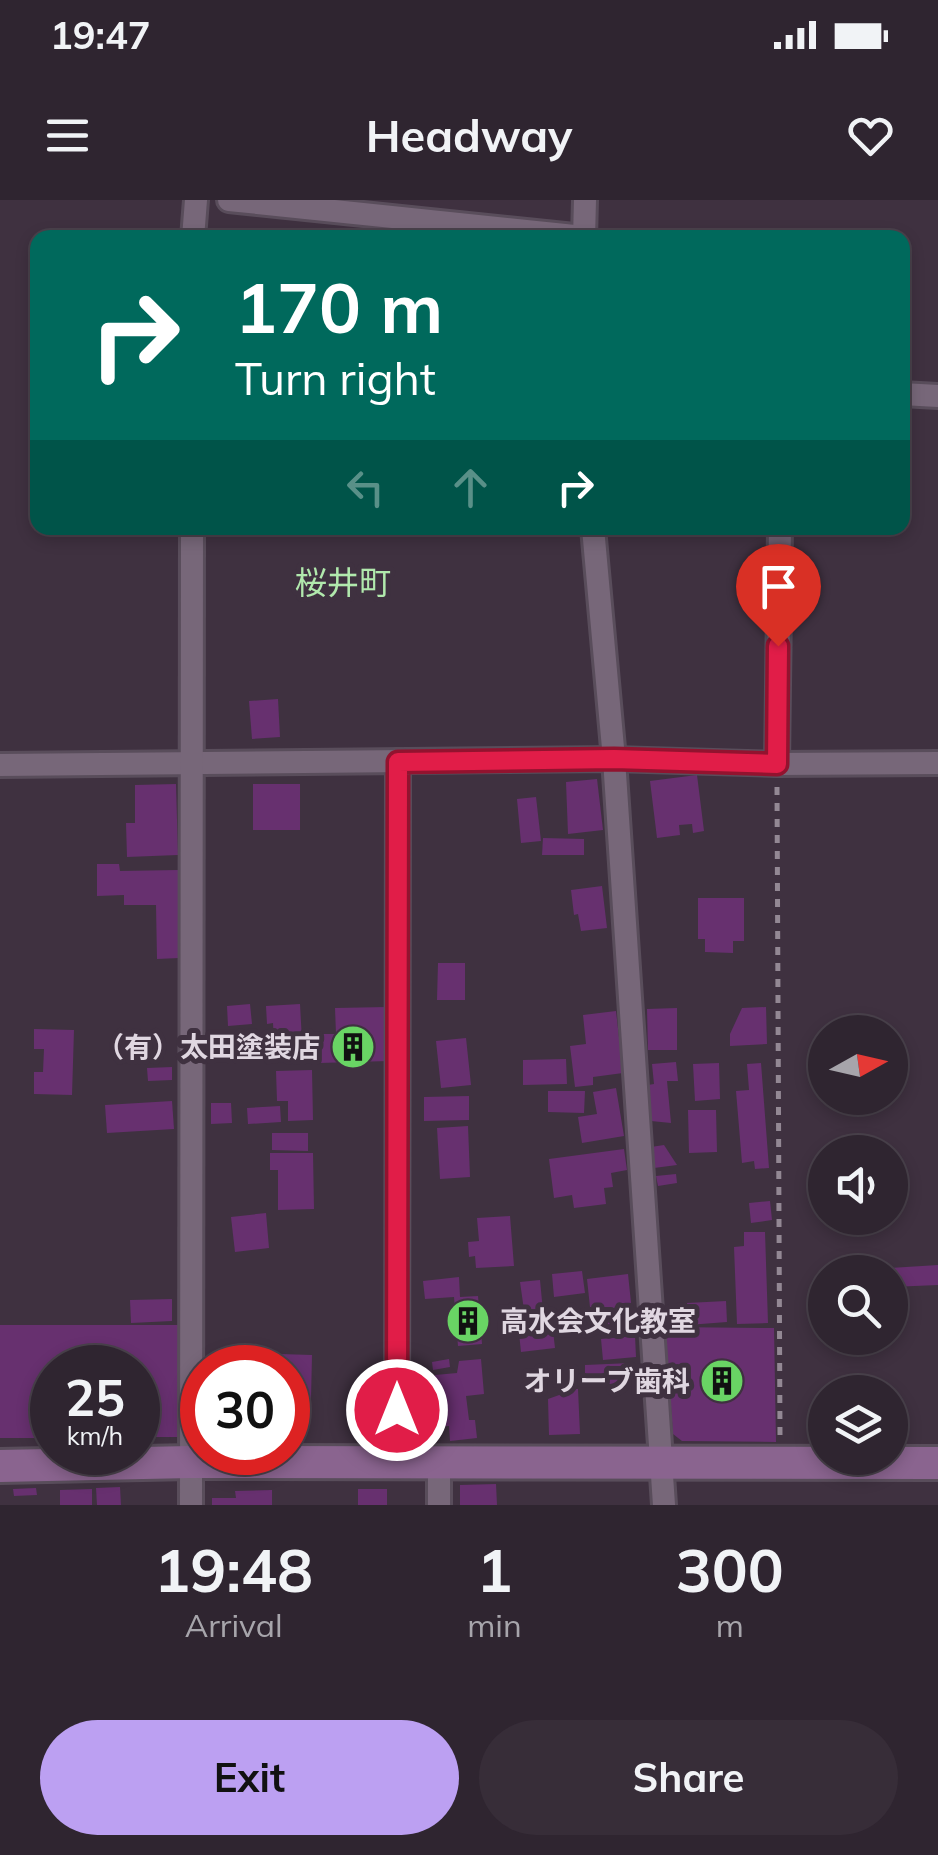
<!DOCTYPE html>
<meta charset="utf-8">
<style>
:root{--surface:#2f2530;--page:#372d38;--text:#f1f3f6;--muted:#a7a5ab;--line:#4a424c;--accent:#bca0f2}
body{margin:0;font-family:Mulish,"Noto Sans JP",sans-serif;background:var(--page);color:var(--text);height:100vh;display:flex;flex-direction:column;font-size:38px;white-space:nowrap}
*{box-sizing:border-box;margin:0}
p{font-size:32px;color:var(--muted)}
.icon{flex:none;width:55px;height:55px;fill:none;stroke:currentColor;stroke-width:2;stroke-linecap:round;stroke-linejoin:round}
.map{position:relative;height:1305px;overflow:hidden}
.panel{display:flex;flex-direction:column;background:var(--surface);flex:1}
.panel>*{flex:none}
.hud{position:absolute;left:30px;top:30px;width:880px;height:305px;border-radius:20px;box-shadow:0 5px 15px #0003,0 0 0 2px var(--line);background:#00695c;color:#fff;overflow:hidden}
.needle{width:65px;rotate:82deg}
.fabs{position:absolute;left:808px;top:815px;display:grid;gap:20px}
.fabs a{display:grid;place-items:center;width:100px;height:100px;border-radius:50%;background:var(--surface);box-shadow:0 5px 15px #0003,0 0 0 2px var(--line);font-size:50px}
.speed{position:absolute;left:30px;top:1145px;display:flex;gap:20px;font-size:50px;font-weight:700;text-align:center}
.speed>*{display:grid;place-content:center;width:130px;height:130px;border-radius:50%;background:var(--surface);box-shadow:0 5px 15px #0003,0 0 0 2px var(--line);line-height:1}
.speed small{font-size:25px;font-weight:400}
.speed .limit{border:15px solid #d22;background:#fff;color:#111}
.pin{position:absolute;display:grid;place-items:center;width:85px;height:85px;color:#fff;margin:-102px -42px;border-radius:50% 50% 50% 0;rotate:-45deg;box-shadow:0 0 10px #0007}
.pin .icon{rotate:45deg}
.me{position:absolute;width:110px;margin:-55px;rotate:0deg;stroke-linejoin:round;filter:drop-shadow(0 0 8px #0008)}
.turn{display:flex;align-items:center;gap:35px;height:210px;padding:0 40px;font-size:45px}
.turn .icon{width:130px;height:130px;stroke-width:2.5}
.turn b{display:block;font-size:70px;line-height:85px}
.lanes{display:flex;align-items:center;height:95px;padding:0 40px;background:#0003;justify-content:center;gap:50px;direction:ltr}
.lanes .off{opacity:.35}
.eta{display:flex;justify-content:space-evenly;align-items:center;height:170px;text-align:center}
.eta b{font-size:60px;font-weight:700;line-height:70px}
.action{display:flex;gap:20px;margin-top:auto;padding:20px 40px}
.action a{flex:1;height:115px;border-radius:60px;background:var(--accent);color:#111;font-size:40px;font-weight:700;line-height:115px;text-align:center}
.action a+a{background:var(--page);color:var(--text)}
.status{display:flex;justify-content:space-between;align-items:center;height:70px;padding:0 50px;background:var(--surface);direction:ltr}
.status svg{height:28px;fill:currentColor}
header{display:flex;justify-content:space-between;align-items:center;height:130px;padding:0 40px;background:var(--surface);font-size:45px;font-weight:700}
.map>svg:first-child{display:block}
.building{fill:#67306f}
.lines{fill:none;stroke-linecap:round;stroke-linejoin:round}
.street-casing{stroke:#594d5b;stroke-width:28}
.secondary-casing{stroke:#594d5b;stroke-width:38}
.path{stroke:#938894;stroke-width:5;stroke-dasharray:8 8;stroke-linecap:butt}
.street{stroke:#776779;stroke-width:22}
.secondary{stroke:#8a648f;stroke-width:32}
.route-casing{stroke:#92132f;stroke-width:25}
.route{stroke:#e11d48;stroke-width:18}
.labels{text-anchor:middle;stroke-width:10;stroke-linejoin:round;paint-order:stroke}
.poi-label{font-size:28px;font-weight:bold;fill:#e0d7e1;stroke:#3f3140;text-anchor:end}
.quarter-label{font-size:32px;fill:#b1e9ad;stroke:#3f3140}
</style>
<div class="status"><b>19:47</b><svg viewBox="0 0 49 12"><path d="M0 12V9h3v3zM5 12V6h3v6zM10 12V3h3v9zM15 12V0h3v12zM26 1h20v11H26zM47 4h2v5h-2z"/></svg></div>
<header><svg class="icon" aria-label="menu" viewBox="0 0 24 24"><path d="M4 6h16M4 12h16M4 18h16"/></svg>Headway<svg class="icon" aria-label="heart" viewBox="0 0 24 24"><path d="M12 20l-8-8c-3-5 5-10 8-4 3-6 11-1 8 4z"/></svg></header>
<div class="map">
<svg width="938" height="1305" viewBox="0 0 938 1305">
<rect width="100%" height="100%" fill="#3f3140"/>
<!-- building -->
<g class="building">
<path d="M278,499L280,537L252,539L249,501Z"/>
<path d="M697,575L704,631L693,633L692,624L679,625L680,635L657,638L650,581Z"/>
<path d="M597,579L603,630L568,634L566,582Z"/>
<path d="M176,584L178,655L127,657L126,623H135V585Z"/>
<rect x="253" y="584" width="47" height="46"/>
<path d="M536,597L541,641L521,643L517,599Z"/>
<path d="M543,638L584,639V655H542Z"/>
<path d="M97,664H119L120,671L178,670L179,758L157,759L156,705H124V695L97,696Z"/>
<path d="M602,686L607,728L581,731L578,714L574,715L571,690Z"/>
<path d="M698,698H744V741H733V753L705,752V739H698Z"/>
<path d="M438,763H465V800H437Z"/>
<path d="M250,804L252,824L228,826L227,806Z"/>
<path d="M300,804L303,859L275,860L273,823L267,824L266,806Z"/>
<path d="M387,807L389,861L319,863L317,834H336L335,808Z"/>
<path d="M766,807L767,844L730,846V834L742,808Z"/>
<path d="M677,808V850H648L647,809Z"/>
<path d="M616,811L623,873L593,877V885L575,887L570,846L586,844L583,815Z"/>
<path d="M34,829L74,830L72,895L34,894V872H43L44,849H34Z"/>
<path d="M466,838L471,885L441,888L436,841Z"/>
<path d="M566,859L567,884L523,885V860Z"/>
<path d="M676,862L678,881H667L671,923L651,921L648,885L654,884L652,864Z"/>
<path d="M719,863L720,899L695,901L693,864Z"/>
<path d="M761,863L769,968L755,969L754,961L742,963L736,891L749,890L747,864Z"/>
<path d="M172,867V880L148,881L147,868Z"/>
<path d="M312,870L313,920L288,921V901H277L276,871Z"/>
<path d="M616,888L624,936L582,943L578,917L597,914L593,892Z"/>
<path d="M548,891H585L584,913L548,912Z"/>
<path d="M469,896V920L424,921V897Z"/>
<path d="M172,901L174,929L107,933L105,905Z"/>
<path d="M211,903H231L232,923L211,924Z"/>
<path d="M280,906L281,922L248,924L247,908Z"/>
<path d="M688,910H716L717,952L689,953Z"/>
<path d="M468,926L470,977L440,979L437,928Z"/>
<path d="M272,933H308V951L272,950Z"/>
<path d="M664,945L677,965L654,968L651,947Z"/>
<path d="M624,949L627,970L611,973L613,987L604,988L606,1004L574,1008L572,995L554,998L549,959Z"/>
<path d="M270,953H313L314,1009L278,1010V970H270Z"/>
<path d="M676,974L677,983L658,986L656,976Z"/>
<path d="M770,1001L772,1020L751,1023L749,1003Z"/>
<path d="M266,1013L269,1048L235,1052L231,1017Z"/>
<path d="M510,1016L514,1066L476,1068L475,1056L469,1057L468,1042L479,1041L477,1018Z"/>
<path d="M744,1032H765L768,1123L737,1124L734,1047L744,1046Z"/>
<path d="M938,1065V1085L891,1087L890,1068Z"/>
<path d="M582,1071L585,1093L554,1097L552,1074Z"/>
<path d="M628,1074L633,1122L592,1126L587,1079Z"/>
<path d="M459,1077L460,1097L478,1096L482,1144L458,1146L454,1097L425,1099L423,1081Z"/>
<path d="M540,1080L544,1122H552L555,1148L521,1152L517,1114L524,1110L520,1082Z"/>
<path d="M172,1099V1121L131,1123L130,1100Z"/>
<path d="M726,1101L727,1122L688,1125L687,1103Z"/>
<path d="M0,1125H180L178,1237H138V1168H52V1238H0Z"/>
<path d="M665,1127L774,1128L776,1242L682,1241L673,1234Z"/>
<path d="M635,1136L636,1157L603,1160L601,1139Z"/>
<path d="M270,1152L272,1168H251L249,1153Z"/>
<path d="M280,1154L312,1155L311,1200L288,1199V1168H280Z"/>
<path d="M449,1159L450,1167L433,1170L432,1162Z"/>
<path d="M481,1159L484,1194L466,1196L469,1220H475L477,1238L450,1241L449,1226L435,1227L434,1211L425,1212L424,1193L436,1192L435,1175L457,1173L459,1161Z"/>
<path d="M631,1163L632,1183L585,1185V1165Z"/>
<path d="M562,1189H578L580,1234L549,1235L548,1199L562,1194Z"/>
<path d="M431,1218L433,1237L414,1238L413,1220Z"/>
<path d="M496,1284L497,1305H460V1285Z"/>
<path d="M120,1287L121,1305H97L96,1288Z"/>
<path d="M36,1288L37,1295L14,1296L13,1289Z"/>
<path d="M92,1289V1305H60V1290Z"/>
<rect x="358" y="1289" width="29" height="16"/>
<path d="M272,1290V1305H212V1298H236L235,1291Z"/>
</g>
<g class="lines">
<defs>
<g id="street">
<path d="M229,0L584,37"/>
<path d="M193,38L196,0"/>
<path d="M584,38L585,0"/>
<path d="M902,194L938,196"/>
<path d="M593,328L614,559L664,1305"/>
<path d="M777,564L780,328"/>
<path d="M0,565L614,559L777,564L938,563"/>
<path d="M397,1264L398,561"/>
<path d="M191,1305L192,328"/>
<path d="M439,1305V1264"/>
</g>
<path id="secondary" d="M0,1266L191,1262L938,1263"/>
</defs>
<!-- street casing -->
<use href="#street" class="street-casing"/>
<!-- secondary casing -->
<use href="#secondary" class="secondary-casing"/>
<!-- path -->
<path class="path" d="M777,587L780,1236"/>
<!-- street -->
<use href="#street" class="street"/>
<!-- secondary -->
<use href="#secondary" class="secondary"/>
</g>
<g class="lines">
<defs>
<path id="route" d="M397,1210L398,562L614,559L777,564L778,446"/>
</defs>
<!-- route casing -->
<use href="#route" class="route-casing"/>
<!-- route -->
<use href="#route" class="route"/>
</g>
<!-- icons -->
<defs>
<symbol id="building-disc" viewBox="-11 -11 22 22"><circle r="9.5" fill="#69d464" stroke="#3f3140"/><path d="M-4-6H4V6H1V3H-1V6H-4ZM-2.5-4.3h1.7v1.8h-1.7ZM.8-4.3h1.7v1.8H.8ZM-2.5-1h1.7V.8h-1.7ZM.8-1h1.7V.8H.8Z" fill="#111"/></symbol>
</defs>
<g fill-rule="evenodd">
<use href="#building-disc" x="328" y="822" width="50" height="50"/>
<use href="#building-disc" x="443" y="1096" width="50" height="50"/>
<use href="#building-disc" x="697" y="1156" width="50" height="50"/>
</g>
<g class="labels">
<!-- poi labels -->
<g class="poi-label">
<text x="320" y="857">（有）太田塗装店</text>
<text x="500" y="1131" text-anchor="start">高水会文化教室</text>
<text x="690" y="1191">オリーブ歯科</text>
</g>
<!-- quarter labels -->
<g class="quarter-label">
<text x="343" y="394">桜井町</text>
</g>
</g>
</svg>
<div class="fabs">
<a><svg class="needle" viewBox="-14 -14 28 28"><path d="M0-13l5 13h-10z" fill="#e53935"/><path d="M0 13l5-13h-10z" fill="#a7a5ab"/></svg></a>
<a><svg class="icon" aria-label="sound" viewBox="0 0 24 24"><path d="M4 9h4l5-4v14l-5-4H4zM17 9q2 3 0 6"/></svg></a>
<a><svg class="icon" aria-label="search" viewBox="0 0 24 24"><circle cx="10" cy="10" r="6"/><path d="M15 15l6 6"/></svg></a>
<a><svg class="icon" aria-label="layers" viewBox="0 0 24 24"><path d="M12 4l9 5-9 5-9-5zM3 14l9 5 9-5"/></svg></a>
</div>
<div class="speed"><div>25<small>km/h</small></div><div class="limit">30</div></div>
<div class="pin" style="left:778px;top:446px;background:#d93025"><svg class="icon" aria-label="arrive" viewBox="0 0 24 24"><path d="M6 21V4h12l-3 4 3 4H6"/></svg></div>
<svg class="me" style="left:397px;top:1210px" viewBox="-20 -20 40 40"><circle r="17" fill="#e11d48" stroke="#fff" stroke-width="3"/><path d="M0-11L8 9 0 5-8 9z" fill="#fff"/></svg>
<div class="hud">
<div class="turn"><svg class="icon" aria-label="right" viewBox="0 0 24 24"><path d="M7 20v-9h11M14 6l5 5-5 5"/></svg><div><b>170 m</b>Turn right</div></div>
<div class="lanes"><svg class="icon off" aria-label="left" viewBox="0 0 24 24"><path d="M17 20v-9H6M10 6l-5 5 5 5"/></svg><svg class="icon off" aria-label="ahead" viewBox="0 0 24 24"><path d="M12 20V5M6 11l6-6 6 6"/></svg><svg class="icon" aria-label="right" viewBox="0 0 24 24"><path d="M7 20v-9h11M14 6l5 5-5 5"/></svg></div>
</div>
</div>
<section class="panel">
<div class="eta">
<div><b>19:48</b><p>Arrival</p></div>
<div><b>1</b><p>min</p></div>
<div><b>300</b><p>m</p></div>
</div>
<div class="action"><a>Exit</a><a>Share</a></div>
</section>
